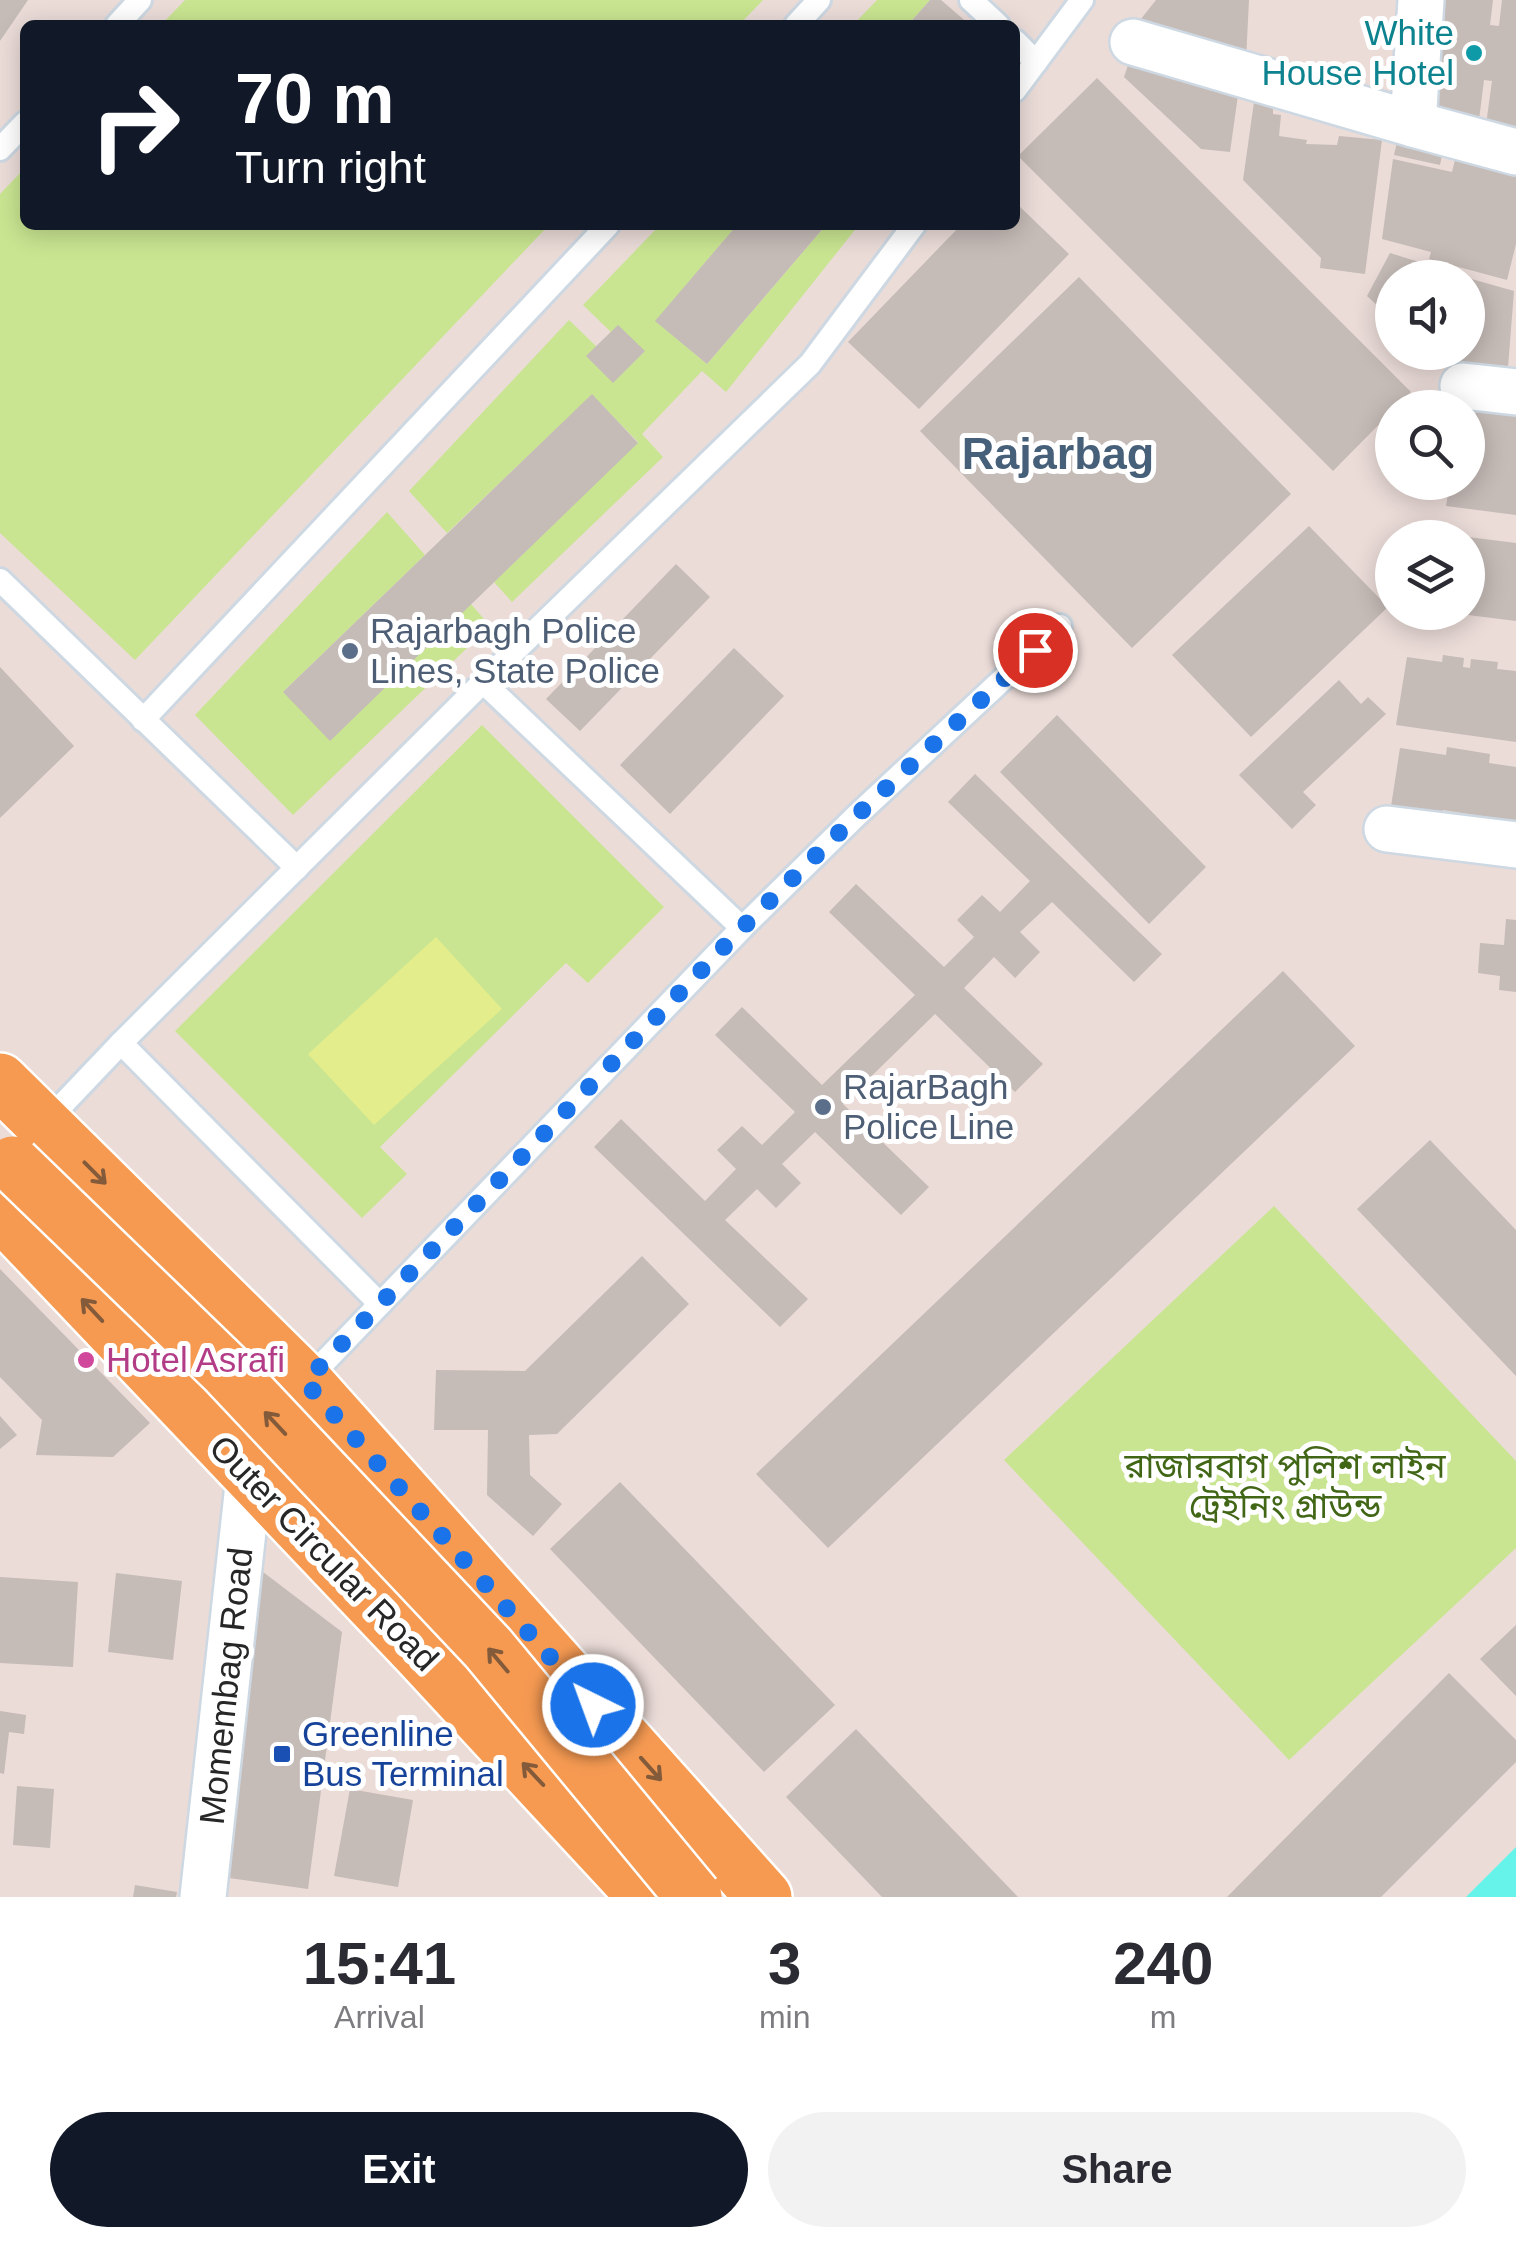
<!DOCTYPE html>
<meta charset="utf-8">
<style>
:root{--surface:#fff;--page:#f2f2f3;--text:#2b2b33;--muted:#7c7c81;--accent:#111827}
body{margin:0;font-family:Helvetica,"Noto Sans Bengali",sans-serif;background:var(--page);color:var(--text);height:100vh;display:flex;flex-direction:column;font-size:38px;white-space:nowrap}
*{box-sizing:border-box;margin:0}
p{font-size:32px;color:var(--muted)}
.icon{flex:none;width:55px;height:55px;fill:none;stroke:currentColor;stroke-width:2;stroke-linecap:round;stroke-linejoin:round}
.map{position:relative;height:1897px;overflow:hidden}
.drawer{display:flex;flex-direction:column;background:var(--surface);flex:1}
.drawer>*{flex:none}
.top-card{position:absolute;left:20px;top:20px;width:1000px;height:210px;border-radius:15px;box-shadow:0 5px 25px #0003;background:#111827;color:#fff;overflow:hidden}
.fabs{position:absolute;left:1375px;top:260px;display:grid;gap:20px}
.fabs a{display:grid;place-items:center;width:110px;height:110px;border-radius:50%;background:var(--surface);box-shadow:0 5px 25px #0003;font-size:50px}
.pin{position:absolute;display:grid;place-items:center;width:85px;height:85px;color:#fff;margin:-42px;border:5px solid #fff;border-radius:50%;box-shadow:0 2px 10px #0007}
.me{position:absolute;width:110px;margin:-55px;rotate:318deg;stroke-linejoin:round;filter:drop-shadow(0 0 8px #0008)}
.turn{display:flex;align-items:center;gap:35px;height:210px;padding:0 50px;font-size:45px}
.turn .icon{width:130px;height:130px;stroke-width:2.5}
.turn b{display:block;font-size:70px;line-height:85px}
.eta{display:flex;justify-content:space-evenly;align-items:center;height:170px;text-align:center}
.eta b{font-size:60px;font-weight:600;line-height:70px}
.action{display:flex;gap:20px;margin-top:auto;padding:20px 50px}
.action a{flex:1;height:115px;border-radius:60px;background:var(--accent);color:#fff;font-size:40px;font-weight:600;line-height:115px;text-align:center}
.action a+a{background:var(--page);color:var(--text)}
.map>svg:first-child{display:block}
.green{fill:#c9e591}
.pitch{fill:#e3ed8c}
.water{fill:#65f3ea}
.building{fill:#c5bbb7}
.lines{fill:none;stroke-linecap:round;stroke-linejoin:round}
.service-casing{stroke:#cdd8e2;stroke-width:28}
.minor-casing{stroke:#cdd8e2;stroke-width:50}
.primary-casing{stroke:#fff;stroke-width:60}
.service{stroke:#fff;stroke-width:22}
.minor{stroke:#fff;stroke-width:45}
.primary{stroke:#f69a52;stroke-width:55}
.primary-bridge-casing{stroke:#fff;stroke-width:60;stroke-linecap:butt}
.primary-bridge{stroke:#f69a52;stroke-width:55}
.oneway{stroke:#845b3a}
.route{stroke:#1a73e8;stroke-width:18;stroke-dasharray:0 32.4}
.culture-dot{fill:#0f9aa8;stroke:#fff;stroke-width:4}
.service-dot{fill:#5c6f8a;stroke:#fff;stroke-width:4}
.hotel-dot{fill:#d1479c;stroke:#fff;stroke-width:4}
.transit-dot{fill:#1a4fb4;stroke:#fff;stroke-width:4}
.labels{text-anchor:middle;stroke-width:10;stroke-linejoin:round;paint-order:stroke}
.culture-label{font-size:35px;fill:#0d838f;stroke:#fff;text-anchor:end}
.service-label{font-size:35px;fill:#4e5e75;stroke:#fff;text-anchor:start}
.hotel-label{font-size:35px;fill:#b23c85;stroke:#fff;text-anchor:start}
.park-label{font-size:35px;fill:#416616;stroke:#fff}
.street-label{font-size:35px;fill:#272727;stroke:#fff}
.transit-label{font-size:35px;fill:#164399;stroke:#fff;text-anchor:start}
.district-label{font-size:45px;font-weight:bold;fill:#476079;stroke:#fff}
</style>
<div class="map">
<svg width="1516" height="1897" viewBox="0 0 1516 1897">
<rect width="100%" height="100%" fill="#ebdcd8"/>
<!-- green -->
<g class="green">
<path d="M185,0H763L739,25H161Z"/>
<path d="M877,0H930L908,25H853Z"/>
<path d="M25,168V225H549L135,660L0,533V194Z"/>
<path d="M660,225H737L656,321L707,364L826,225L858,226L726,392L702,371L642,434L663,457L512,602L494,582L638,442L592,395L447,533L409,491L569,320L597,347L613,382L644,352L618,326L611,332L583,305Z"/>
<path d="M387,512L425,555L283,692L471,604L490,626L293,815L195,715Z"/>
<path d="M482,725L664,907L588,983L566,963L380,1147L407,1174L362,1218L175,1031Z"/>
<path d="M1274,1206L1516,1461V1548L1289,1760L1004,1460Z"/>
</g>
<!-- pitch -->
<path class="pitch" d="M436,937L502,1009L374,1125L308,1054Z"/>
<!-- water -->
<path class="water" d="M1516,1847V1897H1466Z"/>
<!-- building -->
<g class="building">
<path d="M0,0H28L0,41Z"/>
<path d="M930,0H941L970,25H908Z"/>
<path d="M1156,0H1249L1246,60L1137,24Z"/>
<path d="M1437,0H1493L1490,25L1499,26L1502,0H1516V136L1485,132L1492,81L1484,80L1478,128L1426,113Z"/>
<path d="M1132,53L1239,88L1230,152L1201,149L1124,77Z"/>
<path d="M1097,78L1411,392L1333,471L1018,156Z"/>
<path d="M1254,102L1273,105V114L1281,115L1279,136L1307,140L1306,144L1337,145L1339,136L1382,140L1365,274L1320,268L1321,258L1243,180Z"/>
<path d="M1400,129L1445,140L1440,165L1394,155Z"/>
<path d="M1457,152L1516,167V244L1507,280L1429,259L1431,252L1382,239L1393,159L1452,172Z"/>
<path d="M1015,202L1069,254L919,409L848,342L961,225H1015Z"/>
<path d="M737,225H826L707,364L655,321Z"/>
<path d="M1390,253L1467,277V278H1392V319L1367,296Z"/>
<path d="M1079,277L1291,494L1132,648L920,431Z"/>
<path d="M1468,278L1514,291L1508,367L1439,361L1430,352H1468Z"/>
<path d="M618,325L645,351L613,383L586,356Z"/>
<path d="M592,394L638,443L330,741L283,692Z"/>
<path d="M1476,409L1516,414V515L1446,506L1450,482H1468V423L1474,424Z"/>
<path d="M1309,526L1388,607L1251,737L1172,655Z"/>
<path d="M1468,537L1516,543V621L1468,615Z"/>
<path d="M676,564L710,597L580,731L546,699Z"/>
<path d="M734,648L784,696L670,814L620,765Z"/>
<path d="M1443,655L1464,658L1463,667L1470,668L1471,659L1498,662L1497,669L1516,671V742L1396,725L1407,657L1442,662Z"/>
<path d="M0,667L74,746L0,818Z"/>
<path d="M1339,680L1361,704L1368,697L1386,714L1303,792L1316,805L1292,829L1239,775Z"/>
<path d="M1057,715L1206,867L1149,924L1000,772Z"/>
<path d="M1447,747L1490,754L1489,763L1516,767V833L1474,826L1475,815L1443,810L1441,821L1390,813L1400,748L1446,755Z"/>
<path d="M975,774L1162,954L1134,982L1052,902L1020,932L1040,952L1015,978L994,957L964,988L1043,1064L1015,1092L935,1014L843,1104L929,1187L901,1215L815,1132L782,1164L801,1183L776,1208L757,1189L725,1220L808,1299L780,1327L594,1147L621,1119L705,1201L736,1169L717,1150L742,1126L762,1145L795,1112L715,1035L742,1007L822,1085L915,995L829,912L856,884L944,967L974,937L957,920L982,895L1000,912L1030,881L948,802Z"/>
<path d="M1506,919L1516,920V992L1499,990L1500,976L1478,973L1480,943L1504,945Z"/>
<path d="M1283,971L1355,1046L828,1548L756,1474Z"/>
<path d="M1430,1140L1516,1230V1376L1357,1209Z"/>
<path d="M642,1256L689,1304L557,1434L529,1435L530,1475L562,1504L533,1536L487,1495L488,1430H434L436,1370L525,1371Z"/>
<path d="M0,1269L150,1423L113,1457L36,1455L42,1420L0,1377Z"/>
<path d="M0,1416L17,1435L0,1449Z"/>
<path d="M620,1482L835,1705L764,1772L550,1549Z"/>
<path d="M263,1572L342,1632L308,1889L222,1877Z"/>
<path d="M116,1573L182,1581L173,1660L108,1652Z"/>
<path d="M0,1577L78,1582L73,1667L0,1663Z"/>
<path d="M1516,1625V1696L1480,1659Z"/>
<path d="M1449,1673L1516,1740V1762L1381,1897H1227Z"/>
<path d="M0,1711L26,1715L24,1734L9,1732L4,1774L0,1773Z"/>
<path d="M856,1729L1018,1897H882L786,1797Z"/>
<path d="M17,1786L54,1789L50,1848L13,1845Z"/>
<path d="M350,1789L413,1800L398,1887L334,1876Z"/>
<path d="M135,1885L177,1892L176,1897H133Z"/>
</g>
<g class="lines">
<defs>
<g id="service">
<path d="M971,0L998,25"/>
<path d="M117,25L140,0"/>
<path d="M796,25L819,0"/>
<path d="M1015,41L1036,62"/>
<path d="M1015,90L1082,0"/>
<path d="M0,149L25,123"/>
<path d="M0,580L297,868"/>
<path d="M143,720L608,225"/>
<path d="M742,928L855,817L1060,626"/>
<path d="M45,1123L121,1043"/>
<path d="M380,1304L121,1043L483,682L810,364L914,225"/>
<path d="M305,1382L742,928L483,682"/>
</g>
<g id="minor">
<path d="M1133,42L1413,124L1421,0"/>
<path d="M1413,124L1516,152"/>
<path d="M1463,386L1516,392"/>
<path d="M1387,829L1516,845"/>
<path d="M203,1897L249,1476"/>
</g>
<g id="primary">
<path d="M0,1081L305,1382L764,1897"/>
<path d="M0,1211L420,1653L646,1897"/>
</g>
</defs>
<!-- service casing -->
<use href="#service" class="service-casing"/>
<!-- minor casing -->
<use href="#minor" class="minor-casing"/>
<!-- primary casing -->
<use href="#primary" class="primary-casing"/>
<!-- service -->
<use href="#service" class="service"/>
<!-- minor -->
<use href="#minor" class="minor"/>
<!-- primary -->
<use href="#primary" class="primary"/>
<defs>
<path id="primary-bridge" d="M13,1164L225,1369L488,1648L694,1897"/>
</defs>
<!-- primary-bridge casing -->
<use href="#primary-bridge" class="primary-bridge-casing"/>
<!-- primary-bridge -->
<use href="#primary-bridge" class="primary-bridge"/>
</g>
<!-- one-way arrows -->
<defs><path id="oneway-shaft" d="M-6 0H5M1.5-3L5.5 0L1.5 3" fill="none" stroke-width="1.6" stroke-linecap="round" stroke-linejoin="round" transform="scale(2.5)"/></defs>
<g class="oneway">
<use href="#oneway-shaft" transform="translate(95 1173) rotate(45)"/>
<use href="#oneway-shaft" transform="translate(92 1310) rotate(-133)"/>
<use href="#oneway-shaft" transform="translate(275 1423) rotate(-133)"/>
<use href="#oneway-shaft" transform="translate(498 1660) rotate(-130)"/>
<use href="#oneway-shaft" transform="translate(651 1769) rotate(48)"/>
<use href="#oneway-shaft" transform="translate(533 1774) rotate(-133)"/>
</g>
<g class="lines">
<!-- route -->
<path class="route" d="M593,1705L305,1382L742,928L855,817L1035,650"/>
</g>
<!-- markers -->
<circle class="culture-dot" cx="1474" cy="53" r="10"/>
<g class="service-dot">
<circle cx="350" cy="651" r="10"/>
<circle cx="823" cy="1107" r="10"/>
</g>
<circle class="hotel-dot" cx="86" cy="1360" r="10"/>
<rect class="transit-dot" x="272" y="1744" width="20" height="20" rx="5"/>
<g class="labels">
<!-- culture labels -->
<g class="culture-label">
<text x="1454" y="45">White<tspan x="1454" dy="40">House Hotel</tspan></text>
</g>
<!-- service labels -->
<g class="service-label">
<text x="370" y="643">Rajarbagh Police<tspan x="370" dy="40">Lines, State Police</tspan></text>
<text x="843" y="1099">RajarBagh<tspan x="843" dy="40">Police Line</tspan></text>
</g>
<!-- hotel labels -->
<g class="hotel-label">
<text x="106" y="1372">Hotel Asrafi</text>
</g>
<!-- park labels -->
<g class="park-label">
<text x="1285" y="1478">রাজারবাগ পুলিশ লাইন<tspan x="1285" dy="40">ট্রেইনিং গ্রাউন্ড</tspan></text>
</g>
<!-- street labels -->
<g class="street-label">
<text transform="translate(324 1553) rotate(46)" y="12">Outer Circular Road</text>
<text transform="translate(226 1686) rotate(-84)" y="12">Momembag Road</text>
</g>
<!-- transit labels -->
<g class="transit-label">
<text x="302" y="1746">Greenline<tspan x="302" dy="40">Bus Terminal</tspan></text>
</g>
<!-- district labels -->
<g class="district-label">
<text x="1058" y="469">Rajarbag</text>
</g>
</g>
</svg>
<div class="fabs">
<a><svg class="icon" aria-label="sound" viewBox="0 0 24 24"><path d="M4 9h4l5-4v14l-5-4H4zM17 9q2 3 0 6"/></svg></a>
<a><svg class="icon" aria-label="search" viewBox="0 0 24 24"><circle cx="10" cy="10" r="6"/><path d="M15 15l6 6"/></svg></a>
<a><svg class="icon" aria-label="layers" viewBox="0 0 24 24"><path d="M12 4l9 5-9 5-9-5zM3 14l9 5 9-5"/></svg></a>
</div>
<div class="pin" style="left:1035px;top:650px;background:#d93025"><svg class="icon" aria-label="arrive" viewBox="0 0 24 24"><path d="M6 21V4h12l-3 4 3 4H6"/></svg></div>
<svg class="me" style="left:593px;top:1705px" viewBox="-20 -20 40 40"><circle r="17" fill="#1a73e8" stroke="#fff" stroke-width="3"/><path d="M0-11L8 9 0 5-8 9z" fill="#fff"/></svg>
<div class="top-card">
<div class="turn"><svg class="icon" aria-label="right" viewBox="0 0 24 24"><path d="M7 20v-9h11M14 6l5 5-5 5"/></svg><div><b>70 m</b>Turn right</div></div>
</div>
</div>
<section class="drawer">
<div class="eta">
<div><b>15:41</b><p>Arrival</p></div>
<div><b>3</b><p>min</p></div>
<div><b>240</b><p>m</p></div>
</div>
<div class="action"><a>Exit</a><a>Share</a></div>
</section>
